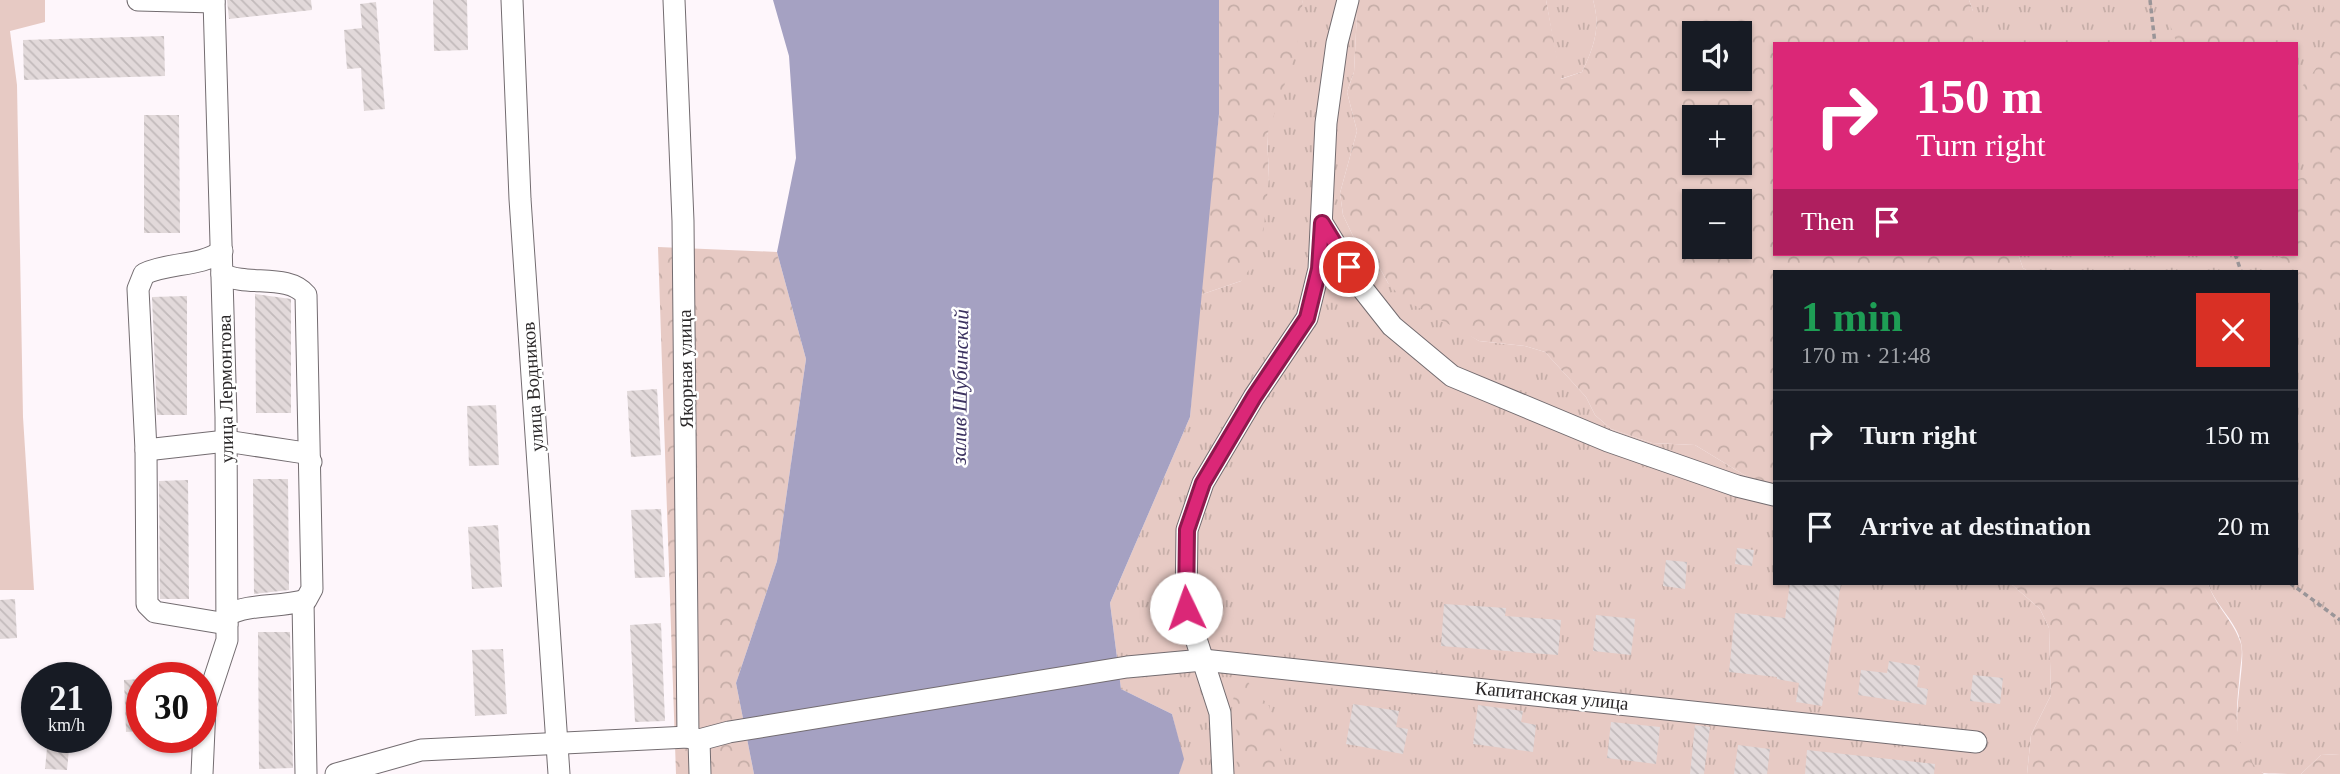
<!DOCTYPE html>
<meta charset="utf-8">
<style>
:root{--surface:#171b24;--page:#242831;--text:#f1f3f6;--muted:#9ea1a6;--line:#363941}
body{margin:0;font-family:Georgia,serif;background:var(--page);color:var(--text);height:100vh;display:flex;flex-direction:column;font-size:26px;white-space:nowrap}
*{box-sizing:border-box;margin:0}
p{font-size:23px;color:var(--muted)}
.icon{flex:none;width:38px;height:38px;fill:none;stroke:currentColor;stroke-width:2;stroke-linecap:round;stroke-linejoin:round}
.map{position:relative;flex:1;overflow:hidden}
.details{position:absolute;left:1773px;top:270px;width:525px;height:315px;display:flex;flex-direction:column;background:var(--surface);border-radius:0px;box-shadow:0 2px 5px #0004}
.details>*{flex:none}
.guide{position:absolute;left:1773px;top:42px;width:525px;height:214px;border-radius:0px;box-shadow:0 2px 5px #0004;background:#db2777;color:#fff;overflow:hidden}
.controls{position:absolute;left:1682px;top:21px;display:grid;gap:14px}
.controls a{display:grid;place-items:center;width:70px;height:70px;border-radius:0px;background:var(--surface);box-shadow:0 2px 5px #0004;font-size:35px}
.speed{position:absolute;left:21px;top:662px;display:flex;gap:14px;font-size:35px;font-weight:700;text-align:center}
.speed>*{display:grid;place-content:center;width:91px;height:91px;border-radius:50%;background:var(--surface);box-shadow:0 2px 5px #0004;line-height:1}
.speed small{font-size:18px;font-weight:400}
.speed .limit{border:10px solid #d22;background:#fff;color:#111}
.pin{position:absolute;display:grid;place-items:center;width:60px;height:60px;color:#fff;margin:-30px;border:4px solid #fff;border-radius:50%;box-shadow:0 2px 7px #0007}
.me{position:absolute;width:77px;margin:-38px;rotate:357deg;stroke-linejoin:round;filter:drop-shadow(0 0 5px #0008)}
.turn{display:flex;align-items:center;gap:24px;height:147px;padding:0 28px;font-size:32px}
.turn .icon{width:91px;height:91px;stroke-width:2.5}
.turn b{display:block;font-size:49px;line-height:60px}
.then{display:flex;align-items:center;height:66px;padding:0 28px;background:#0003;gap:14px;font-size:26px}
.round{display:grid;place-items:center;flex:none;width:74px;height:74px;border-radius:0px;background:var(--page)}
.headline{display:flex;align-items:center;justify-content:space-between;height:119px;padding:0 28px}
h1{font-size:42px;font-weight:700;line-height:52px;color:#1e9e55}
ul{padding:0;list-style:none}
li{display:flex;align-items:center;gap:21px;height:91px;padding:0 28px;border-top:2px solid var(--line)}
li div{flex:1}
li b{display:block;font-size:26px}
li em{font-style:normal}
.map>svg:first-child{display:block}
.grass{fill:url(#grass-tufts)}
.forest{fill:url(#forest-crowns);fill-rule:evenodd}
.garden{fill:#e7cac4}
.water{fill:#a5a1c2}
.building{fill:url(#building-back-hatch)}
.lines{fill:none;stroke-linecap:round;stroke-linejoin:round}
.minor-casing{stroke:#736c70;stroke-width:23}
.path{stroke:#9a9598;stroke-width:3.5;stroke-dasharray:5 3.5;stroke-linecap:butt}
.minor{stroke:#fff;stroke-width:21}
.route-casing{stroke:#8e194d;stroke-width:18}
.route{stroke:#db2777;stroke-width:12}
.labels{text-anchor:middle;stroke-width:5;stroke-linejoin:round;paint-order:stroke}
.street-label{font-size:19px;fill:#2a2728;stroke:#fff}
.water-label{font-size:21px;font-style:italic;fill:#3c3260;stroke:#fff}
</style>
<div class="map">
<svg width="2340" height="774" viewBox="0 0 2340 774">
<defs>
<pattern id="grass-tufts" width="24" height="20" patternUnits="userSpaceOnUse" patternTransform="scale(1.75)"><rect width="24" height="20" fill="#e7cac4"/><path d="M3 7l-1-3M5 7V3M7 7l1-3M15 17l-1-3M17 17v-4M19 17l1-3" fill="none" stroke="#c6aea8"/></pattern>
<pattern id="forest-crowns" width="20" height="18" patternUnits="userSpaceOnUse" patternTransform="scale(1.75)"><rect width="20" height="18" fill="#e7cac4"/><path d="M2 6a3 3 0 1 1 6 0M12 15a3 3 0 1 1 6 0" fill="none" stroke="#c6aea8"/></pattern>
<pattern id="building-back-hatch" width="6" height="6" patternUnits="userSpaceOnUse" patternTransform="scale(1.75)"><rect width="6" height="6" fill="#e2d9da"/><path d="M-1 5l2 2M0 0l6 6M5-1l2 2" fill="none" stroke="#c2babb"/></pattern>
</defs>
<rect width="100%" height="100%" fill="#fef6fb"/>
<!-- grass -->
<g class="grass">
<path d="M1303,0H1350L1357,12L1354,72L1347,92L1357,131L1340,193L1343,215L1353,236L1364,253L1378,265L1388,283L1479,341L1525,346L1545,352L1586,397L1595,415L1611,429L1652,443L1695,445L1746,476L1767,485L1774,484V583H2010L2040,609L2049,628L2051,695L2031,735L2027,774H1179L1183,759L1172,714L1121,689L1110,603L1190,417L1200,295L1241,281L1269,178L1267,135Z"/>
<path d="M1546,0H1593C1601,27 1594,47 1582,72L1560,79Z"/>
<path d="M1969,0H2340V754L2321,755L2301,774C2290,774 2273,774 2263,773C2219,755 2245,683 2242,649C2240,623 2215,607 2208,583H2296V271H2028L2023,268L2018,254H2296V44H1973V11Z"/>
</g>
<!-- forest -->
<g class="forest">
<path d="M1219,0H1303L1296,52L1267,135L1269,178L1262,244L1254,263L1241,281L1200,295L1219,114Z"/>
<path d="M1350,0H1546L1561,79L1582,72C1594,47 1601,27 1593,0H1969L1973,11V44H1774V254H2018L2023,268L2028,271H1774V484L1767,485L1746,476L1695,445L1652,443L1611,429L1595,415L1586,397L1545,352L1525,346L1479,341L1403,299L1388,283L1378,265L1364,253L1353,236L1343,215L1340,193L1357,131L1347,92L1354,72L1357,12ZM1694,33H1740V79H1694ZM1694,117H1740V163H1694ZM1694,201H1740V247H1694Z"/>
<path d="M2161,0H2297L2272,44H2177Z"/>
<path d="M2320,0H2340V299L2324,301L2313,296C2308,277 2291,267 2277,254H2296V180L2304,177C2320,145 2300,150 2296,127C2294,116 2296,103 2296,93C2322,65 2340,37 2320,0Z"/>
<path d="M658,247L777,252L806,359L777,561L736,683L754,774H676Z"/>
<path d="M2010,583H2208C2215,606 2234,621 2241,644C2243,652 2241,662 2240,671C2237,711 2228,747 2264,774H2027L2031,735L2051,695L2049,628L2040,609Z"/>
<path d="M1247,681L1269,706L1288,774H1236L1238,740L1232,706L1236,684Z"/>
<path d="M2340,754V774H2301L2321,755Z"/>
</g>
<!-- garden -->
<path class="garden" d="M0,0H45V22L10,31L17,85L23,417L34,590H0Z"/>
<!-- water -->
<path class="water" d="M773,0H1219V114L1190,417L1110,603L1121,689L1172,714L1184,759L1179,774H754L736,683L777,561L806,359L777,252L796,158L789,56Z"/>
<!-- building -->
<g class="building">
<path d="M227,0H311L312,10L229,19Z"/>
<path d="M433,0H467L468,50L434,51Z"/>
<path d="M376,2L385,109L364,111L361,68L347,69L344,30L362,28L360,4Z"/>
<path d="M164,36L165,76L24,80L23,40Z"/>
<path d="M144,115H179L180,233H144Z"/>
<path d="M255,294L291,299V413H256Z"/>
<path d="M187,296V415H157L152,297Z"/>
<path d="M657,389L661,455L631,457L627,391Z"/>
<path d="M496,405L499,465L469,466L467,406Z"/>
<path d="M253,479H288L289,590L254,594Z"/>
<path d="M188,480L189,599H160L159,481Z"/>
<path d="M661,509L665,577L635,578L631,510Z"/>
<path d="M498,525L502,587L472,589L468,527Z"/>
<path d="M1737,548L1754,550L1752,566L1735,564Z"/>
<path d="M1666,560L1687,562L1685,589L1663,586Z"/>
<path d="M1790,583H1841L1822,706L1796,702L1799,683L1777,679V677L1729,672L1735,613L1785,618Z"/>
<path d="M15,599L17,638L0,639V600Z"/>
<path d="M1444,604L1506,608L1505,616L1561,620L1558,655L1441,646Z"/>
<path d="M1596,615L1635,619L1631,655L1593,651Z"/>
<path d="M661,623L665,721L635,722L630,625Z"/>
<path d="M258,632H290L293,768L259,769Z"/>
<path d="M503,649L507,714L475,716L472,650Z"/>
<path d="M1889,661L1920,666L1917,687L1928,689L1926,705L1858,695L1861,670L1887,673Z"/>
<path d="M1973,675L2003,678L2000,704L1970,701Z"/>
<path d="M142,679V731L126,732L124,680Z"/>
<path d="M1353,704L1399,711L1396,727L1408,729L1403,754L1346,744Z"/>
<path d="M1478,705L1523,711L1521,722L1536,725L1533,752L1473,744Z"/>
<path d="M1611,722L1660,727L1656,764L1607,758Z"/>
<path d="M1695,725L1710,727L1704,774H1690Z"/>
<path d="M1738,745L1770,749L1767,774H1734Z"/>
<path d="M47,748L69,749L67,770L45,769Z"/>
<path d="M1807,750L1935,764L1934,774H1805Z"/>
</g>
<g class="lines">
<defs>
<g id="minor">
<path d="M138,0L214,2"/>
<path d="M512,0L520,199L559,774"/>
<path d="M674,0L683,221L688,737"/>
<path d="M1322,223L1362,288L1392,326L1452,376L1608,441L1737,486L1774,495"/>
<path d="M222,251C200,267 169,262 144,274L138,289L146,450L147,604L155,612L227,624"/>
<path d="M222,274C248,287 288,273 306,295L312,589L306,600C280,608 250,603 227,615"/>
<path d="M146,450L226,441L305,453L311,462"/>
<path d="M303,601L306,774"/>
<path d="M699,740L700,774"/>
<path d="M202,774L205,707L227,640L226,417L214,0"/>
<path d="M336,774L421,750L688,737L699,740L729,732L1127,667L1203,660L1976,742"/>
<path d="M1223,774L1220,713L1186,608L1187,530L1203,483L1254,397L1307,318L1319,269L1326,123L1337,43L1348,0"/>
</g>
</defs>
<!-- minor casing -->
<use href="#minor" class="minor-casing"/>
<!-- path -->
<g class="path">
<path d="M2150,0L2155,44"/>
<path d="M2235,254L2241,271"/>
<path d="M2290,583L2340,620"/>
</g>
<!-- minor -->
<use href="#minor" class="minor"/>
</g>
<g class="lines">
<defs>
<path id="route" d="M1186,608L1187,530L1203,483L1254,397L1307,318L1319,269L1322,223L1349,267"/>
</defs>
<!-- route casing -->
<use href="#route" class="route-casing"/>
<!-- route -->
<use href="#route" class="route"/>
</g>
<g class="labels">
<!-- street labels -->
<g class="street-label">
<text transform="translate(685 369) rotate(-91)" y="7">Якорная улица</text>
<text transform="translate(532 387) rotate(-94)" y="7">улица Водников</text>
<text transform="translate(225 389) rotate(-91)" y="7">улица Лермонтова</text>
<text transform="translate(1552 695) rotate(6)" y="7">Капитанская улица</text>
</g>
<!-- water labels -->
<g class="water-label">
<text transform="translate(960 387) rotate(-89)" y="7">залив Шубинский</text>
</g>
</g>
</svg>
<div class="controls">
<a><svg class="icon" aria-label="sound" viewBox="0 0 24 24"><path d="M4 9h4l5-4v14l-5-4H4zM17 9q2 3 0 6"/></svg></a>
<a>+</a>
<a>−</a>
</div>
<div class="speed"><div>21<small>km/h</small></div><div class="limit">30</div></div>
<div class="pin" style="left:1349px;top:267px;background:#d93025"><svg class="icon" aria-label="arrive" viewBox="0 0 24 24"><path d="M6 21V4h12l-3 4 3 4H6"/></svg></div>
<svg class="me" style="left:1186px;top:608px" viewBox="-20 -20 40 40"><circle r="19" fill="#fff"/><path d="M0-13L10 11 0 6-10 11z" fill="#db2777"/></svg>
<div class="guide">
<div class="turn"><svg class="icon" aria-label="right" viewBox="0 0 24 24"><path d="M7 20v-9h11M14 6l5 5-5 5"/></svg><div><b>150 m</b>Turn right</div></div>
<div class="then">Then<svg class="icon" aria-label="arrive" viewBox="0 0 24 24"><path d="M6 21V4h12l-3 4 3 4H6"/></svg></div>
</div>
<section class="details">
<div class="headline"><div><h1>1 min</h1><p>170 m · 21:48</p></div><a class="round" style="background:#d93025;color:#fff"><svg class="icon" aria-label="close" viewBox="0 0 24 24"><path d="M6 6l12 12M18 6L6 18"/></svg></a></div>
<ul>
<li><svg class="icon" aria-label="right" viewBox="0 0 24 24"><path d="M7 20v-9h11M14 6l5 5-5 5"/></svg><div><b>Turn right</b></div><em>150 m</em></li>
<li><svg class="icon" aria-label="arrive" viewBox="0 0 24 24"><path d="M6 21V4h12l-3 4 3 4H6"/></svg><div><b>Arrive at destination</b></div><em>20 m</em></li>
</ul>
</section>
</div>
